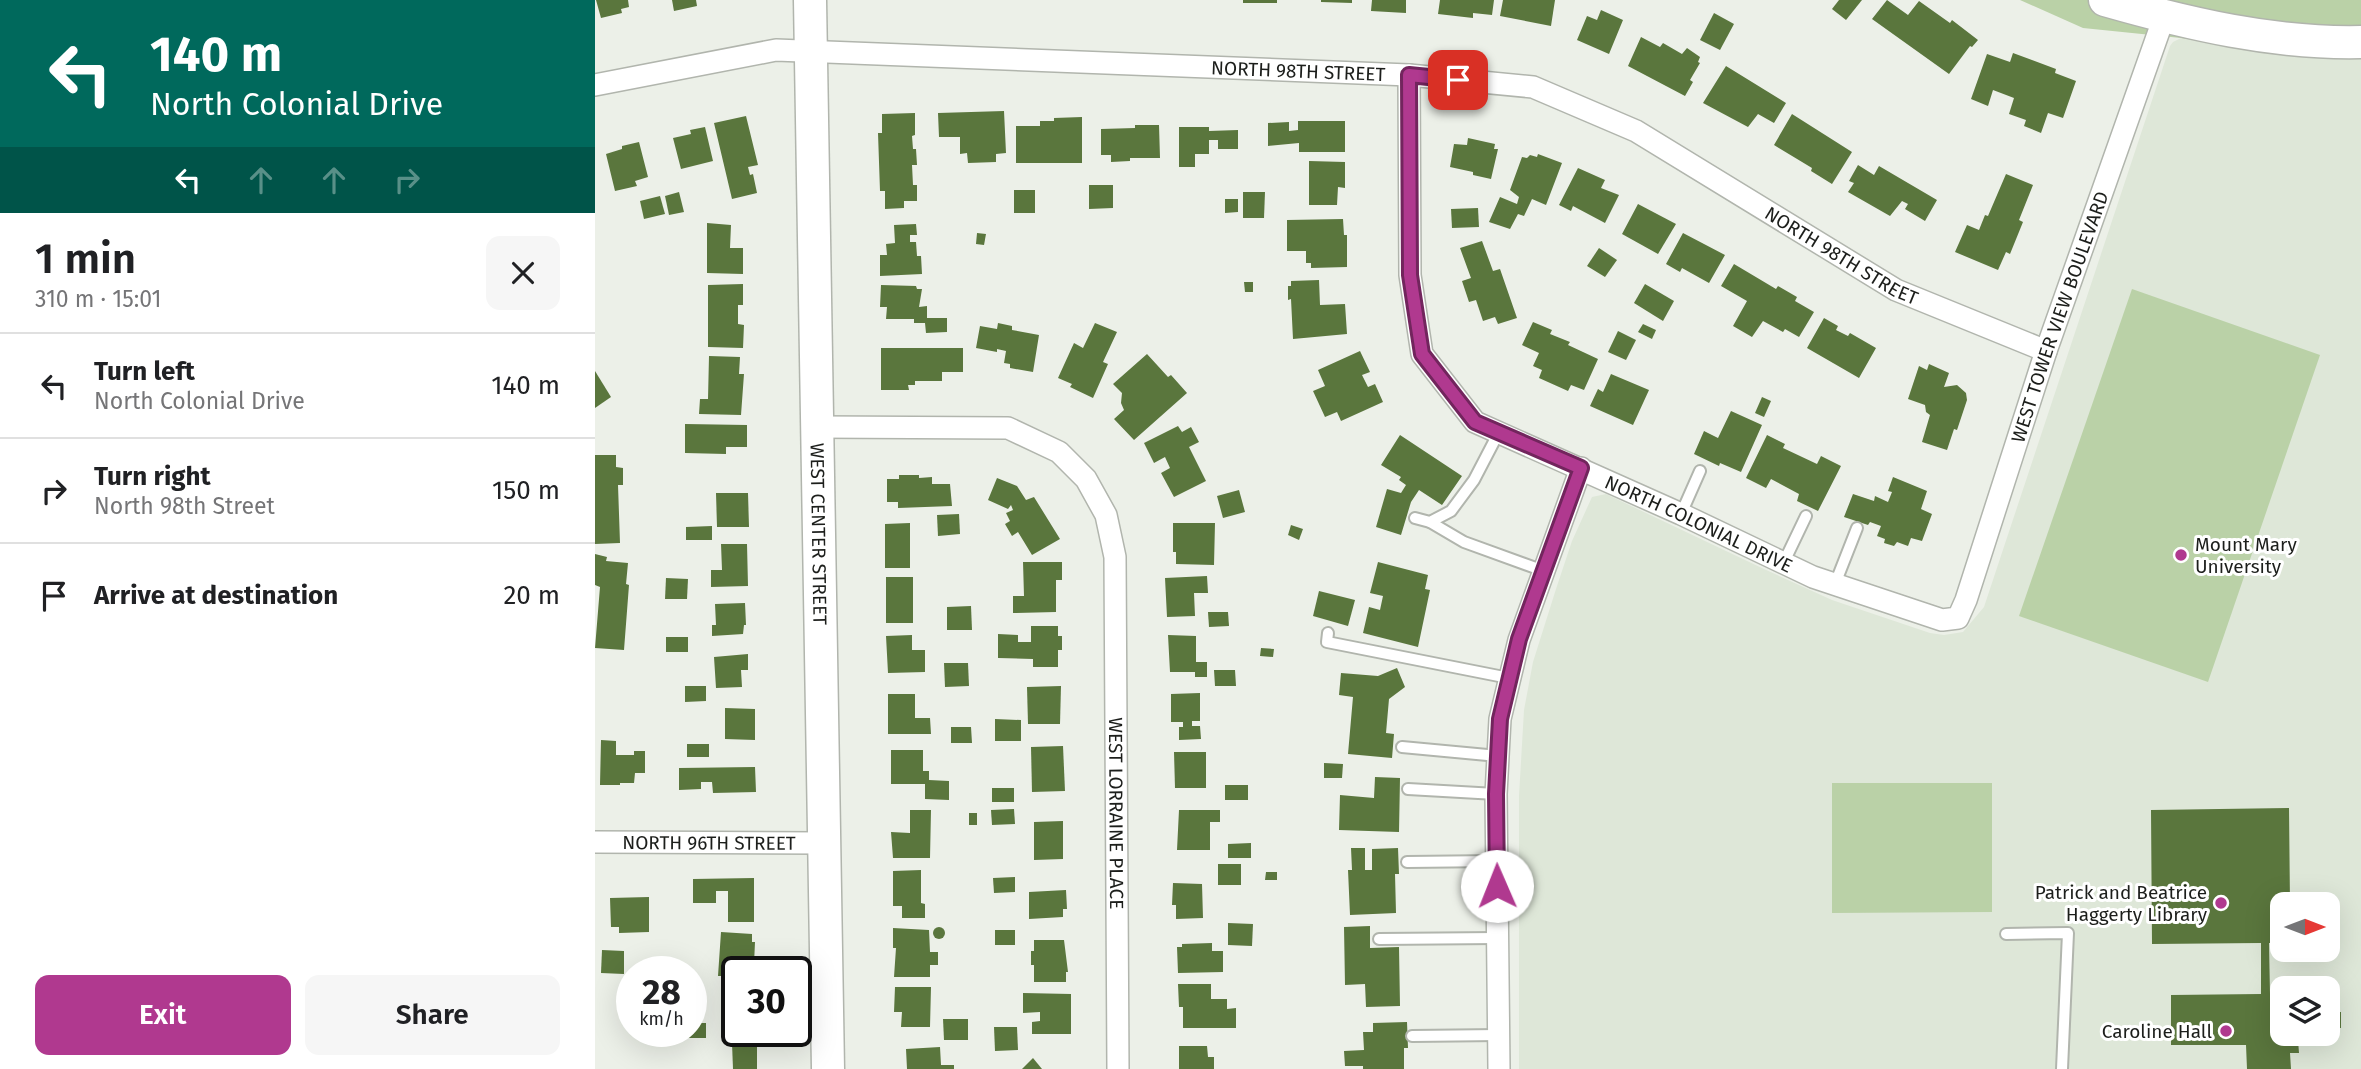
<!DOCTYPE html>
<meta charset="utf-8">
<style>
:root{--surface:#fff;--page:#f6f6f6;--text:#202124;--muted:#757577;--line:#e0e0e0;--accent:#b0398f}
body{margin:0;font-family:"Fira Sans",sans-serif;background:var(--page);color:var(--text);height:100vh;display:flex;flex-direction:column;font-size:26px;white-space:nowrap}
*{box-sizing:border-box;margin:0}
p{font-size:23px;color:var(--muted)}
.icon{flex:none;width:38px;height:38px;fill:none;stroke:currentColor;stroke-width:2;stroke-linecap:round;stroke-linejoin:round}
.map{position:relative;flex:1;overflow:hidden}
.details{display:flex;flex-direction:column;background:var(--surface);width:595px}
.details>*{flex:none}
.top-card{background:#00695c;color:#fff;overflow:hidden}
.needle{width:46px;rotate:90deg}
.tools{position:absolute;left:1675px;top:892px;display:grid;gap:14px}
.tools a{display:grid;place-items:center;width:70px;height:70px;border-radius:14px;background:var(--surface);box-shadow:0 7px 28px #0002;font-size:35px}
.speed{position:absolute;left:21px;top:956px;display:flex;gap:14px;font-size:35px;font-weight:700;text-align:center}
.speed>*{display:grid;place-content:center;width:91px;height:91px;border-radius:50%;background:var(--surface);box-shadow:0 7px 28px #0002;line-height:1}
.speed small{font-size:18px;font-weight:400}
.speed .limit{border:4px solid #111;border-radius:10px;background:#fff;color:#111}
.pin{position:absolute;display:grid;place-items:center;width:60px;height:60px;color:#fff;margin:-30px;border-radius:14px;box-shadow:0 4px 10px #0006}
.me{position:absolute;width:77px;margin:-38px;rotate:359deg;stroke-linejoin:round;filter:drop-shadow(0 0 5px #0008)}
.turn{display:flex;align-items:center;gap:24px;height:147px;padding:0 35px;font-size:32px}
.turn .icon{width:91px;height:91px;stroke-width:2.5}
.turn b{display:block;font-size:49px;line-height:60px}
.lanes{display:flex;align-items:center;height:66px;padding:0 35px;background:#0003;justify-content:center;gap:35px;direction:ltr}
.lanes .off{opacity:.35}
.round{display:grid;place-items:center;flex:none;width:74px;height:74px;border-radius:14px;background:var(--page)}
.head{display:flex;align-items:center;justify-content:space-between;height:119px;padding:0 35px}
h1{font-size:42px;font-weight:600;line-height:52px}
.button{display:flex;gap:14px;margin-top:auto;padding:14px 35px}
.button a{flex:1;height:80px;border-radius:14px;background:var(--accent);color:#fff;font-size:28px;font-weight:600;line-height:80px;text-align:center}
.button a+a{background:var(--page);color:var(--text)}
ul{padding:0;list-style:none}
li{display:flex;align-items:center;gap:21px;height:105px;padding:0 35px;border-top:2px solid var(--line)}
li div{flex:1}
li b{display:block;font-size:26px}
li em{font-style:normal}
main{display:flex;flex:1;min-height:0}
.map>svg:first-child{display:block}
.built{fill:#dee7d8;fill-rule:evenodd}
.green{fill:#bad1a7}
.building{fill:#5a763d}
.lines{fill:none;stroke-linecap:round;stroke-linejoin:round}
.lane-casing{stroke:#b1b5ad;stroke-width:14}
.street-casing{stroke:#b1b5ad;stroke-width:24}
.secondary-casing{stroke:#b1b5ad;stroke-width:35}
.lane{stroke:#fff;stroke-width:10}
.street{stroke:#fff;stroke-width:21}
.secondary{stroke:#fff;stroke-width:32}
.route-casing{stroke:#72255d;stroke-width:18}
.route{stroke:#b0398f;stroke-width:12}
.poi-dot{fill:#b0398f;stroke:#fff;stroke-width:2.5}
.labels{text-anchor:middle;stroke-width:6;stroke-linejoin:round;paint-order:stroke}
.street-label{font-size:19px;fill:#1c1e1b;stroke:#fff}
.poi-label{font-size:19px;fill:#1c1e1b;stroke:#fff;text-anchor:end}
</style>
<main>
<section class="details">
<div class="top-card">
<div class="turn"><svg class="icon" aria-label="left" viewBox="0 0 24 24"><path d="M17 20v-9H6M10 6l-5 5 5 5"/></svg><div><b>140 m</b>North Colonial Drive</div></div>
<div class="lanes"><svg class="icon" aria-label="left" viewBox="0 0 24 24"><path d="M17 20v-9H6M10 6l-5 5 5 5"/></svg><svg class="icon off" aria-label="ahead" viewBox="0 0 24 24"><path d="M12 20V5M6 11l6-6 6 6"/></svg><svg class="icon off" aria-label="ahead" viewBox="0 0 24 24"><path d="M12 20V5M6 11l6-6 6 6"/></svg><svg class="icon off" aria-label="right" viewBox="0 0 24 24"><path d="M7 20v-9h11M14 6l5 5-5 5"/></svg></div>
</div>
<div class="head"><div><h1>1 min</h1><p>310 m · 15:01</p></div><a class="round"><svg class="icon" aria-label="close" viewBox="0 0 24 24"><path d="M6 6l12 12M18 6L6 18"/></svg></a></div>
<ul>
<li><svg class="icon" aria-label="left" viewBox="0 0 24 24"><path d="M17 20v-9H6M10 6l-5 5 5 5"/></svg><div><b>Turn left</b><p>North Colonial Drive</p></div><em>140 m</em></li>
<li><svg class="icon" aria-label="right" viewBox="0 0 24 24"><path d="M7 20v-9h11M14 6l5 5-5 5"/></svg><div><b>Turn right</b><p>North 98th Street</p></div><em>150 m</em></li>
<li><svg class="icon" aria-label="arrive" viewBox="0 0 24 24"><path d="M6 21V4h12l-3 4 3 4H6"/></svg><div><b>Arrive at destination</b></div><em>20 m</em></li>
</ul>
<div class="button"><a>Exit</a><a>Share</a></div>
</section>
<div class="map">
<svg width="1766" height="1069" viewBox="0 0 1766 1069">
<rect width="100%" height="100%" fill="#ecf0e8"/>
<!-- built -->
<path class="built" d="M1586,38L1766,51V1069H924V796L929,710L938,662L961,589L977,541L997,497L1011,494L1169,569L1237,600L1335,633L1349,635L1368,632L1389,607L1575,46L1578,42ZM1687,905H1732V950H1687ZM1687,989H1732V1034H1687Z"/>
<!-- green -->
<g class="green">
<path d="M1425,0H1766V51L1687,54L1586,38L1488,28Z"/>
<path d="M1537,289L1725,355L1613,682L1424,616Z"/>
<path d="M1237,783H1397V912L1237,913Z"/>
</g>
<!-- building -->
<g class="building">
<path d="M1,0H33L34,7L26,9L27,13L6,18Z"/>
<path d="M77,0H101L102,6L79,11Z"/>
<rect x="648" y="0" width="34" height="3"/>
<path d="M726,0H757V3L726,2Z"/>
<path d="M777,0H811V13L776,11Z"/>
<path d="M845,0H899L897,15L878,13V18L843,14Z"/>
<path d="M908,0H960L956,26L905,16Z"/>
<path d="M1244,0H1267L1251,20L1237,9Z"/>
<path d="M1292,0L1313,15L1324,1L1355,23L1357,20L1383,40L1377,47L1375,46L1354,74L1277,19Z"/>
<path d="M1006,10L1028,20L1014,54L982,40L992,16L1002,20Z"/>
<path d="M1119,13L1139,24L1125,50L1105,40Z"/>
<path d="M1046,37L1065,47L1068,43L1087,54L1092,48L1105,57L1103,62L1105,63L1095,80L1098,82L1090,96L1033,66Z"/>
<path d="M1418,53L1461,69L1460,73L1481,81L1468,118L1453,113L1446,133L1429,126L1431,120L1414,114L1419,98L1398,90L1393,106L1376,99L1392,54L1415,62Z"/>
<path d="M1131,66L1191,103L1179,123L1163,114L1153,127L1108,103Z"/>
<path d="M409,111L411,153L401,154V162L373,163L372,153L365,154V137H344L343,113Z"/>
<path d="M320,113V135L317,136L318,149H321L322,165H317L318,185H322V201H309V208L290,209V191H285L283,133H287V114Z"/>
<path d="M1197,114L1257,152L1237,184L1216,171L1217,168L1179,145Z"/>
<path d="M151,116L163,165L153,167L155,175L158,174L162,193L137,199L119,123Z"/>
<path d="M487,117V163H421V126H445V121H459V118Z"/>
<path d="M703,121H750V152H704V143L673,146V123L694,122V131L703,130Z"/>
<path d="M540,125H564L565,158H535V161L516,162V155H506V129L540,128Z"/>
<path d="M110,127L118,161L86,169L78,138L96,134L95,130Z"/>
<path d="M584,127H614V131L643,130V149H623V140H614V154H600V167H584Z"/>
<path d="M873,138L900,144L899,149H903L896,179L878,175V172L855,167L859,144L872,145Z"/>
<path d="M44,142L53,177L40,181L42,186L20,191L11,154L27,149V146Z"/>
<path d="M943,154L967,163L951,205L937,199L929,216L923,214L915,229L894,222L905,197L922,204L924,197L915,190L927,157L932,158L935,155L942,157Z"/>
<path d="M714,161L750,162V188L743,187L742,205H714Z"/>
<path d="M1263,165L1279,175L1284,166L1342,200L1330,221L1310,209L1313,204L1307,201L1295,216L1253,192L1259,183L1254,181Z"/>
<path d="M983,168L1010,180L1006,188L1024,195L1010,223L978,206L976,211L964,205Z"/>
<path d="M1411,174L1438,185L1424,220L1428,222L1415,254L1411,252L1403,270L1360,252L1372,225L1384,230L1390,215L1393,216Z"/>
<path d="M494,185H518V208L494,209Z"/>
<rect x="419" y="190" width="21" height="23"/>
<path d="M84,192L89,212L74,215L70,196Z"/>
<path d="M648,192H670L669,218H648Z"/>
<path d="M65,196L70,214L49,219L45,201Z"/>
<path d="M630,199H643V212L630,213Z"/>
<path d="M1043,204L1081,224L1063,254L1027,234Z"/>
<path d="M883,208L884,227L857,228L856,209Z"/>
<path d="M748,219L749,235H752V267L716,268V263H711V251H692V220Z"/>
<path d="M112,223L136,225L135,248H148V274L112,273Z"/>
<path d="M321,224L322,235H315V242H321L322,256H326L327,274L285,276V255H292L291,244L300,243L299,225Z"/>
<path d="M382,233L391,234L389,245L381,244Z"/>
<path d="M1088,233L1130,255L1114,283L1087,268L1085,272L1071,264Z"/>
<path d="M887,241L898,271L905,269L922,318L903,324L900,317L888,321L881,300L874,302L867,281L876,278L865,248Z"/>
<path d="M1004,248L1022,260L1010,277L992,266Z"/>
<path d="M1139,264L1181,289L1183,286L1202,297L1200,301L1219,312L1204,337L1190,329L1188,332L1168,321L1157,337L1138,326L1152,301L1126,286Z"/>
<path d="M724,280L725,305L750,304L752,334L698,339L696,299L693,300V286H696V281Z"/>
<path d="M649,282H658V292H650Z"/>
<path d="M148,284V305H143V324L149,325L148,348L113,347V285Z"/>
<path d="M1050,284L1079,301L1068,321L1039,303Z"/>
<path d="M286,285L321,286L322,289H327L324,307L332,306V318H352V332L331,333L330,323H319V319H291L292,307H285Z"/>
<path d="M1229,318L1243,326L1241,330L1253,336L1255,333L1281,348L1264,378L1212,348Z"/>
<path d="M938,322L957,330L955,334L975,342L973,345L1003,359L989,390L976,385L973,391L944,378L947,370L938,366L944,353L927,345Z"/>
<path d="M403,323L417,326V330L444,335L438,372L415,368V364L409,363L411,351L402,349V352L381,348L385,326L402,329Z"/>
<path d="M500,323L522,332L508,362L513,364L498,398L475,387L477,384L463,378L479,343L488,348Z"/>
<path d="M1048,324L1061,330L1057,339L1043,332Z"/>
<path d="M1023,331L1041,340L1031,360L1013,352Z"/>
<path d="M286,348H368V372H347V381H320V385H313L314,390H286Z"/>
<path d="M765,351L775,372L767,375L773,387L780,384L788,402L746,421L742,412L730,417L718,391L730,386L723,370Z"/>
<path d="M552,354L573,377L576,375L592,393L539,440L519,419L529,410L526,403L527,393L518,384Z"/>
<path d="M114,356L145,357L144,374H149L146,415L104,414L105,399H113Z"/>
<path d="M1334,364L1354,373L1349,387L1362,385L1371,393L1372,400L1362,430L1359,429L1352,450L1327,442L1335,415L1331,412L1330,405L1313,399L1324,366L1332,370Z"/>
<path d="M0,371L16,397L0,408Z"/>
<path d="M1016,374L1054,390L1038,425L995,406L1003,389L1008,392Z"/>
<path d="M1167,397L1176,401L1169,417L1160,413Z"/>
<path d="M1136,411L1167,425L1146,472L1125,463L1124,466L1099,454L1109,431L1123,438Z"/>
<path d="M90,424L152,425V447H131V454L90,453Z"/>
<path d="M583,426L587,432L596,427L604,442L594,447L611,481L579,497L566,473L575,468L570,457L559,463L549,443Z"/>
<path d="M805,435L867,476L847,505L824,490L816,502L806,535L781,527L792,489L806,493L811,485L804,480L806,477L786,465Z"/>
<path d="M1172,435L1190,444L1188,448L1222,464L1226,456L1246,466L1223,511L1202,501L1204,494L1176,479L1171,488L1151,478Z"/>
<path d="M0,455H21V467L28,468V485H23L25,543L0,544Z"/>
<path d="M304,475H324V478L337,477V484H355L357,506L303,508V502H292V479H304Z"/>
<path d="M1298,477L1332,491L1326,509L1337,514L1327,541L1316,538L1313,546L1302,542L1299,546L1289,543L1290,539L1282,536L1286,526L1275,522L1273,525L1249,517L1258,494L1279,501L1280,496L1293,502L1297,492L1293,491Z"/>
<path d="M402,478L422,486L431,500L439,497L465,539L437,555L423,532L417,536L410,524L415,521L411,513L418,510L416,505L413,509L393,500Z"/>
<path d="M644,490L650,512L628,518L622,496Z"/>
<path d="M121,493H153L154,527H122Z"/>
<path d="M364,514L365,534L343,536L342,515Z"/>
<path d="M315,523V568H290V524Z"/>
<path d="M578,523H620L619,565L581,564V552H578Z"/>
<path d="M696,525L708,529L704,540L693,535Z"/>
<path d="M117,526V540H91V527Z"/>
<path d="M126,544H152L153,586L116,587V570H127Z"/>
<path d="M0,554L12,557L11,561L33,563L31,584L34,585L29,650L0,648L5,587L0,585Z"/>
<path d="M428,562H467V580H461V612L418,613V596H429Z"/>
<path d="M783,562L833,575L830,589L835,590L823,647L768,633L774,607L785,610L788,596L775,593Z"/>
<path d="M612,576L613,593H599L600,616L572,617L570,578Z"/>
<rect x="291" y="577" width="27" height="46"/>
<path d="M71,578L93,579L92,599H70Z"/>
<path d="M724,591L760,600L753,626L718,616Z"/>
<path d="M150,603L151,625H149L148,634L117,636V625H121L120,604Z"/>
<path d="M376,606L377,630H352V607Z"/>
<path d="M613,612H633L634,626L614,627Z"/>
<path d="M436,626H463V636H467V650H463V667H438V659L403,658V634L423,635V642H436Z"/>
<path d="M317,635V650H330V672L293,673L291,636Z"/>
<path d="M573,635L601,636V662H612V677H600V672H575Z"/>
<rect x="71" y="637" width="22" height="15"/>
<path d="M666,648L679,649L678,657L665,656Z"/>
<path d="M153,654V670H146L147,687L121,688L119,657Z"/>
<path d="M349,663H373L374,686L350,687Z"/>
<path d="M802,668L810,687L794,699L791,733L799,734L797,758L753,754L758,697L744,695L746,673L783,676Z"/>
<path d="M619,670H640L641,686H620Z"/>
<path d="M90,686H111V701L90,702Z"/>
<path d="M466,686L465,724H433L432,687Z"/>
<path d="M605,693V721H597V726H605L606,739L584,740V727H588V722H576V694Z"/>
<path d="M293,694H320V718H335L336,734H293Z"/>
<path d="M130,708L160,709V740L130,739Z"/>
<path d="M400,719L426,720V741H400Z"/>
<path d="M356,727H376L377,743H356Z"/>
<path d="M6,740L21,741V755H39V751H50V773H40L39,783H25V785H5Z"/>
<rect x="92" y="744" width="22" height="13"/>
<path d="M468,746L470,791L437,792L436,747Z"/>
<path d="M296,750H328V771H334V780L354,781V800L330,799V784H296Z"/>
<path d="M579,752H611V788H580Z"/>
<path d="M729,763L748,764L747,778H729Z"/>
<path d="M160,767L161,792L118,793L117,782H106V789L84,790V768Z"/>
<path d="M780,777L805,778L804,832L744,830L745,795L779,798Z"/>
<rect x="630" y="785" width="23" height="15"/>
<rect x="397" y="788" width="22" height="14"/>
<path d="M1694,808L1695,905H1687V943H1674L1675,994H1684V999H1687V1034H1732V999L1740,998V1012H1746V1028H1740V1040H1703L1704,1053H1695L1696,1069H1652L1651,1045H1576V995L1666,994V943L1557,944L1556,810Z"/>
<path d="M419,809L420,824L397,825L396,810Z"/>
<path d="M315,810H336L335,858H298L296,832L315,833Z"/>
<path d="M584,810H625V822H615V850H582Z"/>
<rect x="374" y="813" width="8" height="12"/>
<path d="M468,821V859L439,860V822Z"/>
<path d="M656,843V858H633V844Z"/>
<path d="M756,848H770V870H777V849L803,848L804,874H800L801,913L755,915L753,870H757Z"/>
<rect x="623" y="864" width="23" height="21"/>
<path d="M326,870V903L330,904V918H307V906H298V871Z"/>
<path d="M671,872H682V880H670Z"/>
<path d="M420,877V892L399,893L398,878Z"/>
<path d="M159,878V922H133V891H121V903H98V879Z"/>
<path d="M578,883L607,884L608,918L581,919V905H577Z"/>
<path d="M471,890L472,909H468V917L434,919V892Z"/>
<path d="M54,897V932L24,933V927H16L15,898Z"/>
<path d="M633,923L658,924L657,946L633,945Z"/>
<path d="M775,926V948L804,947L805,1006L771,1007L770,984L750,985L749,927Z"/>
<circle cx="344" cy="933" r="6"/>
<path d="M298,928L334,930L335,952H343V965H335V977H299L301,948H298Z"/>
<rect x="400" y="930" width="20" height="15"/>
<path d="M126,932L157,934V942H160L159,964L156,965V971H142V976H123Z"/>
<path d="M439,940H469L473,972H471V982H439V965H436V951H439Z"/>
<path d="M617,943V951H628V972L583,973L582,947H587V944Z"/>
<path d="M7,950L29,951V974L6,973Z"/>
<path d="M583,984H616V999H632V1009L641,1008V1028H588V1007H584Z"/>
<path d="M300,987H336L335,1027H306L307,1012H299Z"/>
<path d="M137,989H142V1028H136Z"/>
<path d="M428,993L476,994V1034H437V1022L445,1021V1012L428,1013Z"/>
<path d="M348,1019H373V1040H349Z"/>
<path d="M812,1022L813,1048H809V1069H768V1066H750L749,1051L769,1050L768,1032H778V1023Z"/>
<path d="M96,1023H111V1038H88V1031H96Z"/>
<path d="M399,1027H422L423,1050L400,1051Z"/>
<path d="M162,1042V1069H138L137,1043Z"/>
<path d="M584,1046H612L613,1057H619V1069H584Z"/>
<path d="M345,1047L346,1065H359V1069H312L311,1049Z"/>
<path d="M438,1058L447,1069H427Z"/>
</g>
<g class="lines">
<defs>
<g id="lane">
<path d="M1086,514L1105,471"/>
<path d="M820,518L835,522L856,511L879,480L904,432"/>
<path d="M835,522L869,542L949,571"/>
<path d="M1188,564L1211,516"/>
<path d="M1240,584L1262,528"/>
<path d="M733,633L732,642L914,678"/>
<path d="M807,747L903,756"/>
<path d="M813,789L901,794"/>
<path d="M812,862L901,861"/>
<path d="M1411,934L1473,933L1467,1069"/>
<path d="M784,939L903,938"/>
<path d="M817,1036L904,1035"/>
</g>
<g id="street">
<path id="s1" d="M814,75L815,275L827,354L880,422L1086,514L1218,577L1347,620L1363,618L1371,600L1451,351L1569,17"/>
<path id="s2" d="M0,85L181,50L814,75L938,87L1041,131L1301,290L1451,351"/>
<path id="s3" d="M223,427L413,428L464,452L491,479L511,515L520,557L523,1069"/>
<path id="s4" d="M0,842L228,843"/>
<path d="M904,1069L901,794L905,719L924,640L986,468"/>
</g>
<g id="secondary">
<path id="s5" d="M215,0L233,1069"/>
<path d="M1510,0C1594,24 1679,44 1766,42"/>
</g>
</defs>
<!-- lane casing -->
<use href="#lane" class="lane-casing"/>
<!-- street casing -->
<use href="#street" class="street-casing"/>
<!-- secondary casing -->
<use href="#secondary" class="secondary-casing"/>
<!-- lane -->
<use href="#lane" class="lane"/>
<!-- street -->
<use href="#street" class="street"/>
<!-- secondary -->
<use href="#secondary" class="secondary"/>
</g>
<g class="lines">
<defs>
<path id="route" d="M863,80L814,75L815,275L827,354L880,422L986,468L924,639L905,719L901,794L902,886"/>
</defs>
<!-- route casing -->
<use href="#route" class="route-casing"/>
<!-- route -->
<use href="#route" class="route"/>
</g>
<!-- markers -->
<g class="poi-dot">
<circle cx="1586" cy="555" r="7"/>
<circle cx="1626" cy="903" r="7"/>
<circle cx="1631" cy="1031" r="7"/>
</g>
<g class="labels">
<!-- street labels -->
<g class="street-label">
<text dy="7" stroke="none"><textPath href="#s2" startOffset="707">NORTH 98TH STREET</textPath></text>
<text dy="7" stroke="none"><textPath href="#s2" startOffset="1295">NORTH 98TH STREET</textPath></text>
<text dy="7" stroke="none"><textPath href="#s1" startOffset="1208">WEST TOWER VIEW BOULEVARD</textPath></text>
<text dy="7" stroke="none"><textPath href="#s1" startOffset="612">NORTH COLONIAL DRIVE</textPath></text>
<text dy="7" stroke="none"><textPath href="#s5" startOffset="534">WEST CENTER STREET</textPath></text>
<text dy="7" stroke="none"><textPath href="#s3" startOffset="625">WEST LORRAINE PLACE</textPath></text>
<text dy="7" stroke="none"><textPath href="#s4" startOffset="114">NORTH 96TH STREET</textPath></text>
</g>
<!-- poi labels -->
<g class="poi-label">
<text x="1600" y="551" text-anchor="start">Mount Mary<tspan x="1600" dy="22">University</tspan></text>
<text x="1612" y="899">Patrick and Beatrice<tspan x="1612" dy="22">Haggerty Library</tspan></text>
<text x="1617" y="1038">Caroline Hall</text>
</g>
</g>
</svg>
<div class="tools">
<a><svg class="needle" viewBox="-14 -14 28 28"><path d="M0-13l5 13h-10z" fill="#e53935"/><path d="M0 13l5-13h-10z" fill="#757577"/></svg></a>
<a><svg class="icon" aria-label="layers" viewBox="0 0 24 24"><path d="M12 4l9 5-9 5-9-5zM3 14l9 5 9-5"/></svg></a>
</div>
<div class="speed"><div>28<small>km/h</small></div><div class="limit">30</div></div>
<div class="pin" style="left:863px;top:80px;background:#d93025"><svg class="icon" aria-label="arrive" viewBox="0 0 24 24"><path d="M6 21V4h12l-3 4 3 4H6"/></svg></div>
<svg class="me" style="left:902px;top:886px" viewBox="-20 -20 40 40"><circle r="19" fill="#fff"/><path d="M0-13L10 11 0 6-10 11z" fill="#b0398f"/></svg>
</div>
</main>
